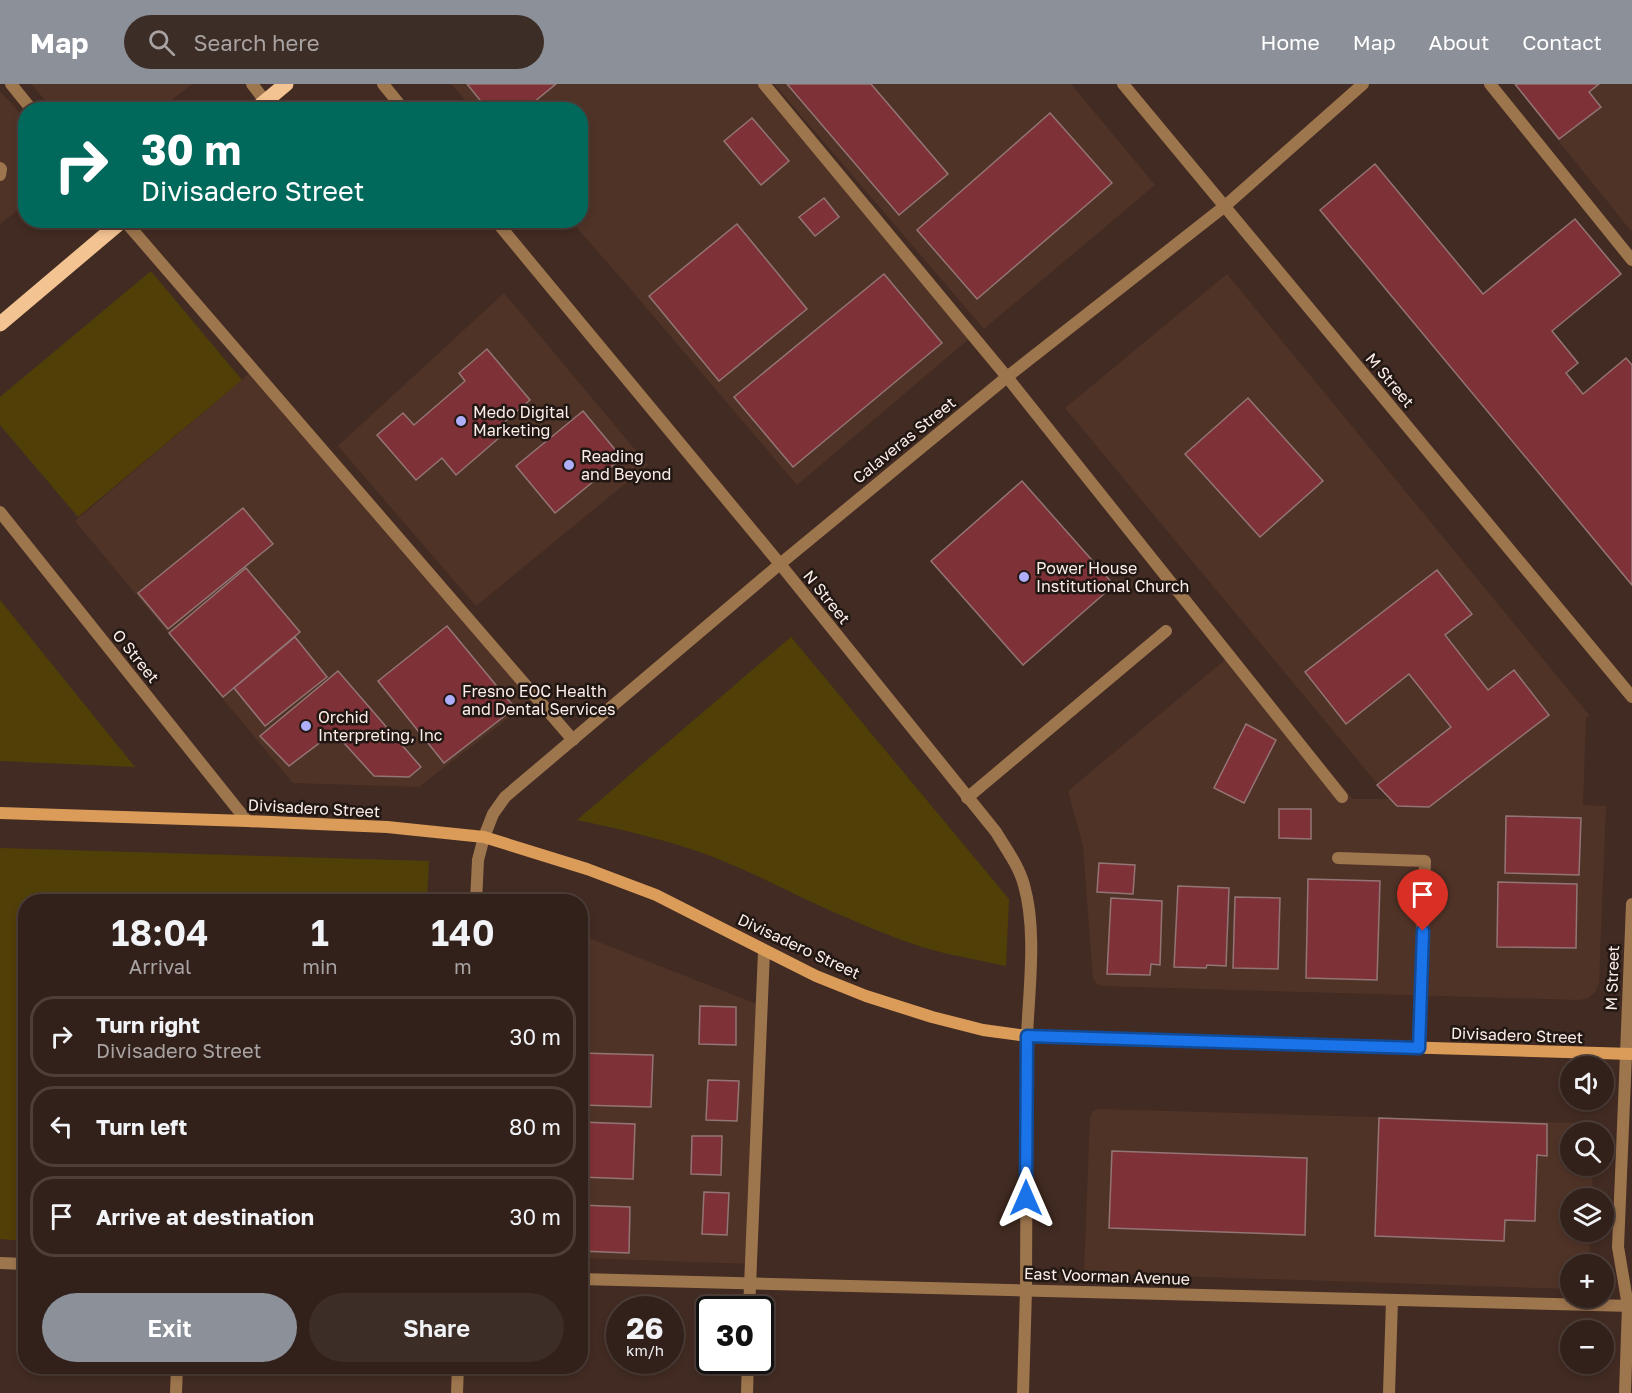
<!DOCTYPE html>
<meta charset="utf-8">
<style>
:root{--surface:#32201a;--page:#3d2d27;--text:#f1f3f6;--muted:#a8a3a2;--line:#4d3e39;--accent:#8c9099}
body{margin:0;font-family:"Golos Text",sans-serif;background:var(--page);color:var(--text);height:100vh;display:flex;flex-direction:column;font-size:22px;white-space:nowrap}
*{box-sizing:border-box;margin:0}
p{font-size:20px;color:var(--muted)}
.icon{flex:none;width:33px;height:33px;fill:none;stroke:currentColor;stroke-width:2;stroke-linecap:round;stroke-linejoin:round}
.map{position:relative;flex:1;overflow:hidden}
.sheet{position:absolute;left:18px;top:810px;width:570px;height:480px;display:flex;flex-direction:column;background:var(--surface);border-radius:24px;box-shadow:0 3px 9px #0003,0 0 0 2px var(--line)}
.sheet>*{flex:none}
.guide{position:absolute;left:18px;top:18px;width:570px;height:126px;border-radius:24px;box-shadow:0 3px 9px #0003,0 0 0 2px var(--line);background:#00695c;color:#fff;overflow:hidden}
.tools{position:absolute;left:1560px;top:972px;display:grid;gap:12px}
.tools a{display:grid;place-items:center;width:54px;height:54px;border-radius:50%;background:var(--surface);box-shadow:0 3px 9px #0003,0 0 0 2px var(--line);font-size:30px}
.speed{position:absolute;left:606px;top:1212px;display:flex;gap:12px;font-size:30px;font-weight:700;text-align:center}
.speed>*{display:grid;place-content:center;width:78px;height:78px;border-radius:50%;background:var(--surface);box-shadow:0 3px 9px #0003,0 0 0 2px var(--line);line-height:1}
.speed small{font-size:15px;font-weight:400}
.speed .limit{border:3px solid #111;border-radius:9px;background:#fff;color:#111}
.pin{position:absolute;display:grid;place-items:center;width:51px;height:51px;color:#fff;margin:-62px -26px;border-radius:50% 50% 50% 0;rotate:-45deg;box-shadow:0 0 6px #0007}
.pin .icon{rotate:45deg}
.me{position:absolute;width:66px;margin:-33px;rotate:0deg;stroke-linejoin:round;filter:drop-shadow(0 0 4px #0008)}
.turn{display:flex;align-items:center;gap:21px;height:126px;padding:0 24px;font-size:27px}
.turn .icon{width:78px;height:78px;stroke-width:2.5}
.turn b{display:block;font-size:42px;line-height:51px}
.eta{display:flex;justify-content:space-evenly;align-items:center;height:102px;text-align:center}
.eta b{font-size:36px;font-weight:600;line-height:42px}
.cta{display:flex;gap:12px;margin-top:auto;padding:12px 24px}
.cta a{flex:1;height:69px;border-radius:36px;background:var(--accent);color:#fff;font-size:24px;font-weight:600;line-height:69px;text-align:center}
.cta a+a{background:var(--page);color:var(--text)}
ul{padding:0;list-style:none}
li{display:flex;align-items:center;gap:18px;height:81px;margin:0 12px 9px;padding:0 12px;border:3px solid var(--line);border-radius:24px}
li div{flex:1}
li b{display:block;font-size:22px}
li em{font-style:normal}
header{display:flex;align-items:center;gap:36px;box-sizing:border-box;height:84px;padding:0 30px;background:var(--accent);color:#fff}
header strong{font-size:28px}
nav{display:flex;gap:33px;margin-inline-start:auto;font-size:21px}
.search{width:420px;height:54px;background:var(--page);display:flex;align-items:center;gap:15px;box-sizing:border-box;padding:0 21px;border-radius:33px;color:var(--muted);font-size:22px}
.map>svg:first-child{display:block}
.built{fill:#503327}
.green{fill:#513f08}
.building{fill:#7e3136;stroke:#937575;stroke-width:1.5}
.lines{fill:none;stroke-linecap:round;stroke-linejoin:round}
.service{stroke:#9e764e;stroke-width:12}
.minor{stroke:#9e764e;stroke-width:12}
.tertiary{stroke:#9e764e;stroke-width:12}
.secondary{stroke:#dc9c59;stroke-width:12}
.primary{stroke:#f4c392;stroke-width:15}
.route-casing{stroke:#114b97;stroke-width:15}
.route{stroke:#1a73e8;stroke-width:10}
.poi-dot{fill:#afaefa;stroke:#211713;stroke-width:2}
.labels{text-anchor:middle;stroke-width:5;stroke-linejoin:round;paint-order:stroke}
.street-label{font-size:16px;fill:#fdeee8;stroke:#211713}
.poi-label{font-size:16px;fill:#fdeee8;stroke:#211713;text-anchor:start}
</style>
<header>
<strong>Map</strong>
<div class="search"><svg class="icon" aria-label="search" viewBox="0 0 24 24"><circle cx="10" cy="10" r="6"/><path d="M15 15l6 6"/></svg>Search here</div>
<nav><a>Home</a><a>Map</a><a>About</a><a>Contact</a></nav>
</header>
<div class="map">
<svg width="1632" height="1309" viewBox="0 0 1632 1309">
<rect width="100%" height="100%" fill="#422b22"/>
<!-- built -->
<g class="built">
<path d="M31,0H192L159,26L53,25Z"/>
<path d="M451,0H760L970,254L797,401L633,208L571,137L580,136V26L473,25Z"/>
<path d="M774,0H1071L1155,101L984,245Z"/>
<path d="M1514,0H1632V148L1561,60Z"/>
<path d="M0,7L26,36L25,121L0,140Z"/>
<path d="M1227,190L1589,631L1586,634L1583,721L1606,722L1599,899L1595,908L1588,914L1580,916L1102,902L1097,900L1093,895L1083,762L1068,707L1232,570L1353,715H1390L1065,324Z"/>
<path d="M504,209L648,381L476,522L338,362Z"/>
<path d="M254,284L535,613L419,703L293,699L75,437L242,296Z"/>
<path d="M581,851L764,923L754,1180L581,1174Z"/>
<path d="M1100,1025L1575,1039L1583,1042L1590,1048H1570V1082H1593L1592,1114H1570V1148H1590L1589,1180H1570V1205L1084,1189L1090,1033L1093,1027Z"/>
</g>
<!-- green -->
<g class="green">
<path d="M151,187L242,296L78,433L0,341V313Z"/>
<path d="M0,516L135,683L0,677Z"/>
<path d="M791,553L1009,815L1006,882C987,878 968,874 948,870C914,862 882,849 850,835C803,816 760,791 713,773C669,756 623,746 577,736Z"/>
<path d="M0,764L429,777L427,817L26,818L25,1157L0,1155Z"/>
</g>
<!-- building -->
<g class="building">
<path d="M467,0H556L524,26H488Z"/>
<path d="M787,0H871L948,90L899,131Z"/>
<path d="M1515,0H1599L1589,8L1601,23L1559,55Z"/>
<path d="M1050,29L1112,99L977,215L917,146Z"/>
<path d="M752,34L789,77L761,101L724,57Z"/>
<path d="M1375,80L1483,210L1575,135L1621,190L1552,247L1578,279L1566,289L1583,310L1626,274L1632,281V501L1320,126Z"/>
<path d="M824,114L839,133L815,152L799,133Z"/>
<path d="M737,140L807,225L719,297L649,212Z"/>
<path d="M884,190L942,259L793,383L734,313Z"/>
<path d="M487,265L530,316L502,340L507,347L456,391L442,374L416,396L377,351L403,329L414,341L465,297L459,289Z"/>
<path d="M1248,314L1323,397L1260,453L1185,370Z"/>
<path d="M583,327L622,374L555,429L516,382Z"/>
<path d="M1022,397L1114,501L1023,581L931,477Z"/>
<path d="M243,424L273,460L168,545L138,509Z"/>
<path d="M246,484L300,548L223,613L169,549Z"/>
<path d="M1437,486L1472,530L1445,551L1488,606L1514,586L1549,631L1429,723L1397,722L1377,701L1451,643L1409,590L1346,640L1305,588Z"/>
<path d="M447,542L515,624L444,679L378,597Z"/>
<path d="M295,553L327,593L265,642L234,604Z"/>
<path d="M338,587L421,683L409,693L374,692L334,648L289,682L260,652Z"/>
<path d="M1246,640L1276,656L1244,719L1214,704Z"/>
<path d="M1279,725H1311V755L1279,754Z"/>
<path d="M1506,732L1581,734L1579,791L1505,789Z"/>
<path d="M1099,779L1135,781L1133,810L1097,808Z"/>
<path d="M1308,795L1380,797L1377,896L1306,894Z"/>
<path d="M1498,798L1577,800L1576,864L1497,863Z"/>
<path d="M1178,802L1229,804L1226,882L1207,881L1206,884L1174,883Z"/>
<path d="M1235,813L1280,814L1278,885L1233,884Z"/>
<path d="M1111,814L1162,817L1160,881L1151,880L1150,891L1107,890Z"/>
<path d="M700,922L736,923V961L699,960Z"/>
<path d="M580,969L653,971L651,1023L580,1021Z"/>
<path d="M708,996L739,997L737,1037L706,1036Z"/>
<path d="M1379,1034L1547,1040V1072L1537,1071L1535,1137L1505,1136L1504,1157L1375,1152Z"/>
<path d="M580,1038L635,1040L633,1095L580,1093Z"/>
<path d="M692,1052H722L721,1091L691,1090Z"/>
<path d="M1112,1067L1307,1074L1305,1151L1109,1144Z"/>
<path d="M704,1108L729,1109L727,1151L702,1150Z"/>
<path d="M580,1121L630,1123L629,1169L580,1167Z"/>
</g>
<g class="lines">
<!-- service -->
<g class="service">
<path d="M11,0L32,26"/>
<path d="M252,0L265,17"/>
<path d="M764,0L1007,293L1342,713"/>
<path d="M1490,0L1632,176"/>
<path d="M0,84L1,85L0,91"/>
<path d="M124,136L573,656"/>
<path d="M967,714L1166,547"/>
<path d="M1338,774L1425,777L1418,964"/>
<path d="M749,1226L764,867"/>
<path d="M176,1309L177,1282"/>
<path d="M747,1309L748,1276"/>
<path d="M1389,1309L1392,1216"/>
</g>
<!-- minor -->
<g class="minor">
<path d="M476,818L478,776L484,753"/>
<path d="M0,1179L26,1180"/>
<path d="M580,1195L1632,1222"/>
<path d="M457,1309L458,1282"/>
<path d="M1023,1309L1026,1206L1027,952"/>
<path d="M1625,1309L1628,1222L1618,1163L1626,970"/>
</g>
<!-- tertiary -->
<g class="tertiary">
<path d="M383,0L404,26"/>
<path d="M1123,0L1632,613"/>
<path d="M495,136L780,480L996,748C1006,765 1019,782 1024,801C1037,847 1029,904 1027,952"/>
<path d="M0,428L247,737"/>
<path d="M484,753L493,730L505,713L780,480L1007,293L1225,122L1363,0"/>
<path d="M1626,970L1632,820"/>
</g>
<!-- secondary -->
<path class="secondary" d="M0,729L247,737L387,743L484,753L587,785L656,811L816,892L866,912L932,933L983,946L1027,952L1632,970"/>
<!-- primary -->
<g class="primary">
<path d="M255,26L286,0"/>
<path d="M0,240L123,136"/>
</g>
</g>
<g class="lines">
<defs>
<path id="route" d="M1026,1114L1027,952L1419,964L1423,847"/>
</defs>
<!-- route casing -->
<use href="#route" class="route-casing"/>
<!-- route -->
<use href="#route" class="route"/>
</g>
<!-- markers -->
<g class="poi-dot">
<circle cx="461" cy="337" r="6"/>
<circle cx="569" cy="381" r="6"/>
<circle cx="1024" cy="493" r="6"/>
<circle cx="450" cy="616" r="6"/>
<circle cx="306" cy="642" r="6"/>
</g>
<g class="labels">
<!-- street labels -->
<g class="street-label">
<text transform="translate(1390 296) rotate(50)" y="6">M Street</text>
<text transform="translate(904 356) rotate(-39)" y="6">Calaveras Street</text>
<text transform="translate(827 513) rotate(51)" y="6">N Street</text>
<text transform="translate(136 572) rotate(51)" y="6">O Street</text>
<text transform="translate(314 724) rotate(3)" y="6">Divisadero Street</text>
<text transform="translate(799 862) rotate(25)" y="6">Divisadero Street</text>
<text transform="translate(1612 894) rotate(-88)" y="6">M Street</text>
<text transform="translate(1517 951) rotate(2)" y="6">Divisadero Street</text>
<text transform="translate(1107 1192) rotate(2)" y="6">East Voorman Avenue</text>
</g>
<!-- poi labels -->
<g class="poi-label">
<text x="473" y="334">Medo Digital<tspan x="473" dy="18">Marketing</tspan></text>
<text x="581" y="378">Reading<tspan x="581" dy="18">and Beyond</tspan></text>
<text x="1036" y="490">Power House<tspan x="1036" dy="18">Institutional Church</tspan></text>
<text x="462" y="613">Fresno EOC Health<tspan x="462" dy="18">and Dental Services</tspan></text>
<text x="318" y="639">Orchid<tspan x="318" dy="18">Interpreting, Inc</tspan></text>
</g>
</g>
</svg>
<div class="tools">
<a><svg class="icon" aria-label="sound" viewBox="0 0 24 24"><path d="M4 9h4l5-4v14l-5-4H4zM17 9q2 3 0 6"/></svg></a>
<a><svg class="icon" aria-label="search" viewBox="0 0 24 24"><circle cx="10" cy="10" r="6"/><path d="M15 15l6 6"/></svg></a>
<a><svg class="icon" aria-label="layers" viewBox="0 0 24 24"><path d="M12 4l9 5-9 5-9-5zM3 14l9 5 9-5"/></svg></a>
<a>+</a>
<a>−</a>
</div>
<div class="speed"><div>26<small>km/h</small></div><div class="limit">30</div></div>
<div class="pin" style="left:1423px;top:847px;background:#d93025"><svg class="icon" aria-label="arrive" viewBox="0 0 24 24"><path d="M6 21V4h12l-3 4 3 4H6"/></svg></div>
<svg class="me" style="left:1026px;top:1114px" viewBox="-20 -20 40 40"><path d="M0-17L14 15 0 8-14 15z" fill="#1a73e8" stroke="#fff" stroke-width="4"/></svg>
<div class="guide">
<div class="turn"><svg class="icon" aria-label="right" viewBox="0 0 24 24"><path d="M7 20v-9h11M14 6l5 5-5 5"/></svg><div><b>30 m</b>Divisadero Street</div></div>
</div>
<section class="sheet">
<div class="eta">
<div><b>18:04</b><p>Arrival</p></div>
<div><b>1</b><p>min</p></div>
<div><b>140</b><p>m</p></div>
</div>
<ul>
<li><svg class="icon" aria-label="right" viewBox="0 0 24 24"><path d="M7 20v-9h11M14 6l5 5-5 5"/></svg><div><b>Turn right</b><p>Divisadero Street</p></div><em>30 m</em></li>
<li><svg class="icon" aria-label="left" viewBox="0 0 24 24"><path d="M17 20v-9H6M10 6l-5 5 5 5"/></svg><div><b>Turn left</b></div><em>80 m</em></li>
<li><svg class="icon" aria-label="arrive" viewBox="0 0 24 24"><path d="M6 21V4h12l-3 4 3 4H6"/></svg><div><b>Arrive at destination</b></div><em>30 m</em></li>
</ul>
<div class="cta"><a>Exit</a><a>Share</a></div>
</section>
</div>
